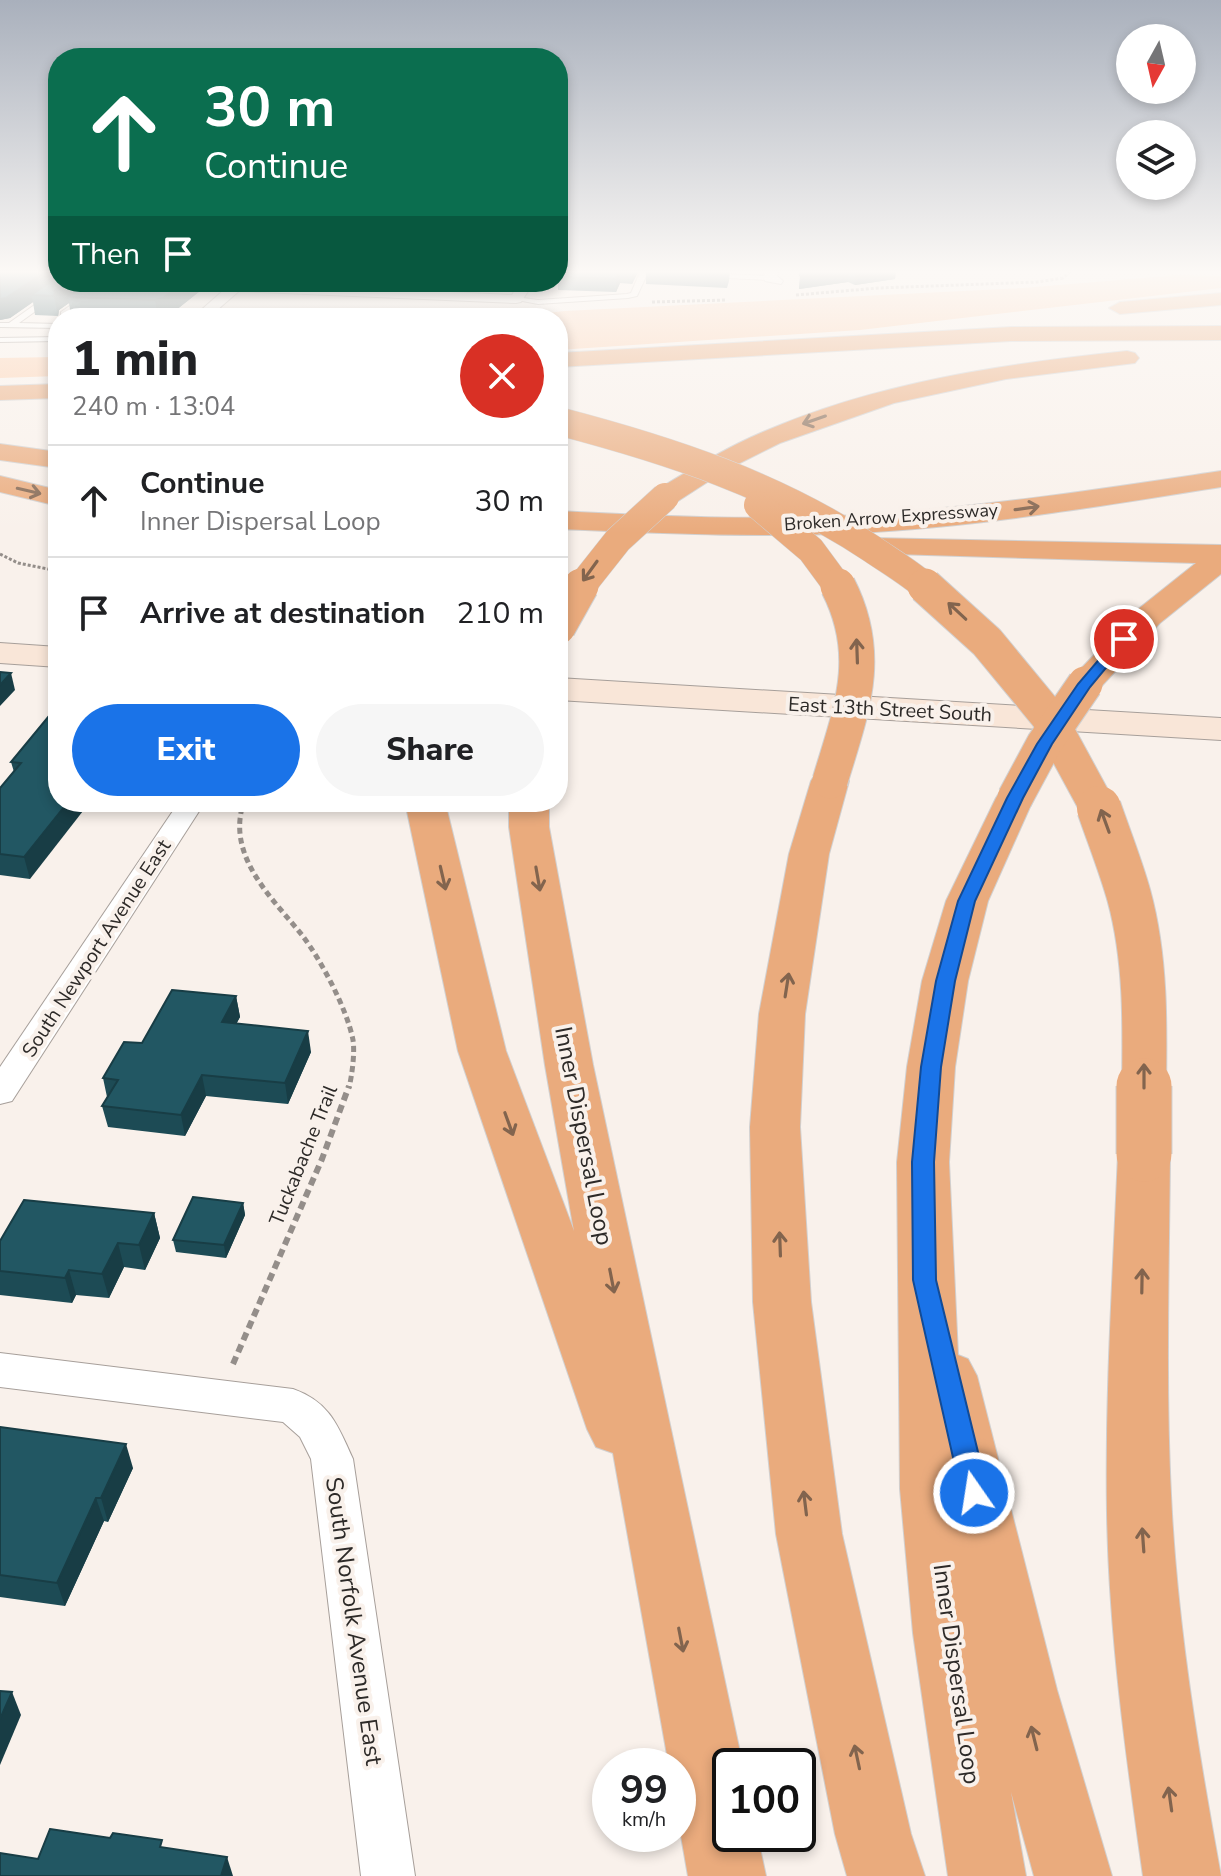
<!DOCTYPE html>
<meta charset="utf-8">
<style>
:root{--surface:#fff;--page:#f6f6f6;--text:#202124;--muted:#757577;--line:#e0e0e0;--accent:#1a73e8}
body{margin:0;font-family:"Nunito Sans",sans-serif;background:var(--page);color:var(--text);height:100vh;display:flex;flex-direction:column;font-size:30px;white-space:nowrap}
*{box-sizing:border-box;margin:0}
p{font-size:26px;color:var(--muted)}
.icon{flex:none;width:44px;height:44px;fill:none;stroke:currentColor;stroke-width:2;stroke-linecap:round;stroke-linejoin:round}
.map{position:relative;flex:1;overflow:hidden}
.panel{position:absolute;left:48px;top:308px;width:520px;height:504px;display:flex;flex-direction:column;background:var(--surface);border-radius:32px;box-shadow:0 4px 12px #0003}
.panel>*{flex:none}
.top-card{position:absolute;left:48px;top:48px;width:520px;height:244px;border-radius:32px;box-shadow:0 4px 12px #0003;background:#0b6e4f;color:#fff;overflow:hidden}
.needle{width:52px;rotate:188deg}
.buttons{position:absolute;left:1116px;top:24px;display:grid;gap:16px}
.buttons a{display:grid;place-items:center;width:80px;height:80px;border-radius:50%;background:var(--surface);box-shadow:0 4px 12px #0003;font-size:40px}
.speed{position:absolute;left:592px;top:1748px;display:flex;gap:16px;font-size:40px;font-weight:700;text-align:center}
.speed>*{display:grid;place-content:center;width:104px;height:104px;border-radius:50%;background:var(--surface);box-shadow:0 4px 12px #0003;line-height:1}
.speed small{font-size:20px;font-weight:400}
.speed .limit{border:4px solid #111;border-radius:12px;background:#fff;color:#111}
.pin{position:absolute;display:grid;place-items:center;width:68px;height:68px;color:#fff;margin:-34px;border:4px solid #fff;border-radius:50%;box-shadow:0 2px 8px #0007}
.me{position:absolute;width:88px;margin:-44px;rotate:347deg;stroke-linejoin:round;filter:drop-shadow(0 0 6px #0008)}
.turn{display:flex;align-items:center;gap:28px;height:168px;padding:0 24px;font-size:36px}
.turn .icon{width:104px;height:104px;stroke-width:2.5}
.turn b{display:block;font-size:56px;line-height:68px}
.then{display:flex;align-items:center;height:76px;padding:0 24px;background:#0003;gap:16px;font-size:30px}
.round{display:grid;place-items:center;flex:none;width:84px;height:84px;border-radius:42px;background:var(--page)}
.overview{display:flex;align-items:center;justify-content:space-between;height:136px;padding:0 24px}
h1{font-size:48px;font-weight:800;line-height:60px}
.cta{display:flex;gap:16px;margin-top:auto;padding:16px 24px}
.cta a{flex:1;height:92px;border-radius:48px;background:var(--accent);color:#fff;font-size:32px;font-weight:800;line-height:92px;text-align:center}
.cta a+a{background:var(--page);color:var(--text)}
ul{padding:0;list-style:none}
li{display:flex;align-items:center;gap:24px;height:112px;padding:0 24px;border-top:2px solid var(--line)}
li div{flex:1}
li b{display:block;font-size:30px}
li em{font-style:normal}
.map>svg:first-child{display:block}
.green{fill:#fdcdab}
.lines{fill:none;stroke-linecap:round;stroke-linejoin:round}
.lane-casing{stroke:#a79f9a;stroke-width:2}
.street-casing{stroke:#a79f9a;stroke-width:2}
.secondary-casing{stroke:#a79f9a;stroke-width:2}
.highway-casing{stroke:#d1d0d0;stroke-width:2}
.path-far3{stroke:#948e8a;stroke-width:3;stroke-dasharray:3 2;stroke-linecap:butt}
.path-far2{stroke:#948e8a;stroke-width:4;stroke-dasharray:5 3;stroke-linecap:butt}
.path-far1{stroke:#948e8a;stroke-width:5;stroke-dasharray:6 4;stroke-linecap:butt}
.path{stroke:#948e8a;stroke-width:6;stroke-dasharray:8 5;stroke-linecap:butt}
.lane{fill:#fff;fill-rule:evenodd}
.street{fill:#fff;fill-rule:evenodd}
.secondary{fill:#f9e6d8;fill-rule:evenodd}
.highway{fill:#eaab7d;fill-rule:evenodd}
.highway-bridge-far3-casing{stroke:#d1d0d0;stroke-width:29;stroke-linecap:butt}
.highway-bridge-far2-casing{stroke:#d1d0d0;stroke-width:37;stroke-linecap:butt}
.highway-bridge-far1-casing{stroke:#d1d0d0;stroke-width:46;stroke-linecap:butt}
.highway-bridge-casing{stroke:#d1d0d0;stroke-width:57;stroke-linecap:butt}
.highway-bridge-far3{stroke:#eaab7d;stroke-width:28}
.highway-bridge-far2{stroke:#eaab7d;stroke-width:35}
.highway-bridge-far1{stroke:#eaab7d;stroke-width:44}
.highway-bridge{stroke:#eaab7d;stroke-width:55}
.wall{fill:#1d4b55}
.shaded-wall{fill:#183d45}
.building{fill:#225763;stroke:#183d45;stroke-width:2}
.oneway{stroke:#82644e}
.route{fill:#1a73e8;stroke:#114b97;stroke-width:2}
.labels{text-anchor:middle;stroke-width:8;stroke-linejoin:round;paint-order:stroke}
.far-street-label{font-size:18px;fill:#2d2a28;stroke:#f9f1eb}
.street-label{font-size:20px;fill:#2d2a28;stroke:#f9f1eb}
.near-street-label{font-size:24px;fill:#2d2a28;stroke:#f9f1eb}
</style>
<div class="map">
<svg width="1221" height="1876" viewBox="0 0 1221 1876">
<rect width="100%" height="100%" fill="#f9f1eb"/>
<!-- green -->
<g class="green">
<path d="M1179,275L1221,276V288L860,330L558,350V318H502L565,311L1023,288Z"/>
<path d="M58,357V376L0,378V358Z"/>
</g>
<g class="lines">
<defs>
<g id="lane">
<path d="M641,270H649L637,296L628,298L538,304L512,299L516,297L538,300L627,294L631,293Z"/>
<path d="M704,273L770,276L774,278L770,280L707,277Z"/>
<path d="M67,282H76L19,323L58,324V328L0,327V323H9Z"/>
<path d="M104,282H113L67,316H61V312Z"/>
<path d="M379,282H387L377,295H371Z"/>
<path d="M58,337V341L0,342V338Z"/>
</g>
<g id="street">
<path d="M764,270H778L777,276L783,281L781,284L765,281Z"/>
<path d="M160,282H248L512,295L520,282H534L521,302L516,303L239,291L208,318H192L225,289L167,286Z"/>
<path d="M179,802H205L12,1101L0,1104V1067Z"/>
<path d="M0,1353L293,1389C330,1402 338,1426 353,1459L415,1876H361L311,1459L300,1437L283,1422L0,1387Z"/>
</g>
<g id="secondary">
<path d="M0,643L58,647V667L0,663Z"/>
<path d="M558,678L1221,718V740L558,700Z"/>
</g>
<g id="highway">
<path d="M1221,293V305L1120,314L1109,308L1120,302Z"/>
<path d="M1221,326V340L1011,341L558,367V353L1011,327Z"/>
<path d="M1127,351L1135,353L1139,358L1135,363L1006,379L894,403L780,443L726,470L675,503L665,505L655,503L651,497L655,491C690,470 725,448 763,432C878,382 1003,364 1127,351Z"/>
<path d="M58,384V398L0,400V386Z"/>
<path d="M0,444L58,452V468L0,460Z"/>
<path d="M1221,471V487C1100,506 978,527 855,533C756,538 657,533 558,529V511C657,516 758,521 857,515C979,508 1100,489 1221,471Z"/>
<path d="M0,476L58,490V506L0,492Z"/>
<path d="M872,538L1221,545V574L1160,623L1097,691L1085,694L1073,691L1068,684L1073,677L1137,610L1196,563L861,553L857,547L861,541Z"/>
<path d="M830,770L844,773L849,781L829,854L805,1014L800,1127L811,1302L842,1534L911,1834L925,1876H847L835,1834L776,1534L753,1302L750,1127L759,1014L789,854L811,781L816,773Z"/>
<path d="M1015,786L1029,790L1034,798L988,901L968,981L955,1067L949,1162L958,1355L968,1359L977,1376L1057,1690L1112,1876H1034L1011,1792L1026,1876H948L913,1633L900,1489L897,1162L907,1067L922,981L946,901L996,798L1001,790Z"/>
<path d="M405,802H445L506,1051L574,1231L545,1065L509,827V802H549V827L593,1065L743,1766H730V1834H757L766,1876H688L678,1819V1766H669L613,1453L596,1447L587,1429L458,1051Z"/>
<path d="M1144,1136L1162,1141L1170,1154C1169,1274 1165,1394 1172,1514C1179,1635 1199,1756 1221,1876H1143C1126,1756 1109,1635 1107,1513C1105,1393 1113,1274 1118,1154L1126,1141Z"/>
</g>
</defs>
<!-- lane casing -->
<use href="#lane" class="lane-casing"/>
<!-- street casing -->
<use href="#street" class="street-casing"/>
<!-- secondary casing -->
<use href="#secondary" class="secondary-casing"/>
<!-- highway casing -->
<use href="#highway" class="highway-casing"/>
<!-- path-far3 -->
<g class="path-far3">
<path d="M796,295L878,288L1037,282L1063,278L1071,270"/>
<path d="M652,302L726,300"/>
<path d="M0,554L18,563L58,571"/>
</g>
<!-- path-far2 -->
<path class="path-far2" d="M240,810L246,802"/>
<!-- path-far1 -->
<path class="path-far1" d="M242,808C229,859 273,899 302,935C321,960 347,1009 353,1040C355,1053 352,1075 349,1088"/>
<!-- path -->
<path class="path" d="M233,1364L322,1159L349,1086"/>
<!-- lane -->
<use href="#lane" class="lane"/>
<!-- street -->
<use href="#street" class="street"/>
<!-- secondary -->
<use href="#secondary" class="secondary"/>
<!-- highway -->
<use href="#highway" class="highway"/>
<defs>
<g id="highway-bridge-far3">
<path d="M558,421C669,450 776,485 872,549C891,562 910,573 927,588"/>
<path d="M758,505L811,550L839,588"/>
<path d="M580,588L618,540L665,497"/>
</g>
<g id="highway-bridge-far2">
<path d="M925,586L987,642L1048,716L1099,810"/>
<path d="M558,627L581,586"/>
<path d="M830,781C851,711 874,656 838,586"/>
<path d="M1015,798L1044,744L1085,684"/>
</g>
<path id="highway-bridge-far1" d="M1099,808C1109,837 1121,867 1129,896C1146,958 1145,1025 1144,1088"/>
<path id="highway-bridge" d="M1144,1154V1086"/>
</defs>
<!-- highway-bridge-far3 casing -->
<use href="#highway-bridge-far3" class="highway-bridge-far3-casing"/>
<!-- highway-bridge-far2 casing -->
<use href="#highway-bridge-far2" class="highway-bridge-far2-casing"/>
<!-- highway-bridge-far1 casing -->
<use href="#highway-bridge-far1" class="highway-bridge-far1-casing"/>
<!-- highway-bridge casing -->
<use href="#highway-bridge" class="highway-bridge-casing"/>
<!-- highway-bridge-far3 -->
<use href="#highway-bridge-far3" class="highway-bridge-far3"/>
<!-- highway-bridge-far2 -->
<use href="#highway-bridge-far2" class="highway-bridge-far2"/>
<!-- highway-bridge-far1 -->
<use href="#highway-bridge-far1" class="highway-bridge-far1"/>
<!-- highway-bridge -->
<use href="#highway-bridge" class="highway-bridge"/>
</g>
<!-- wall -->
<g class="wall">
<path d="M0,270H58V273H55L56,278L200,291L166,318L71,316L69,303L59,310L58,316L35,315L33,302L10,318L0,320Z"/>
<path d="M562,270H639L632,284L620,283L616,292L558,290V276Z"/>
<path d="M646,270H733L732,272L730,271L729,281L727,288L646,284Z"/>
<path d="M801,270H896L895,279L855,285L848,282L799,289Z"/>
<path d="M281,282H339L338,283Z"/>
<path d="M416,282H490L487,287H417Z"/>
<path d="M58,705L30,879L0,875V788L14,772L11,762Z"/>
<path d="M236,996L240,1017L236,1024L311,1052L288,1104L206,1096L185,1136L108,1127L102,1106L107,1097L103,1078Z"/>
<path d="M243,1203L245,1215L226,1258L176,1252L173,1240Z"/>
<path d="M154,1213L160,1238L145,1270L124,1267L109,1298L76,1295L72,1303L0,1295V1271Z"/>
<path d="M0,1427L133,1468L108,1522L104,1521L65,1606L0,1597Z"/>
</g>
<!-- shaded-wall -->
<g class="shaded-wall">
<path d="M48,270H55L58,285L31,295L33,302L10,318L0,320V299Z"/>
<path d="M620,270V283L616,292V279Z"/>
<path d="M632,270H639L632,284Z"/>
<path d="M836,270H849L848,282L799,289L800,275Z"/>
<path d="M865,270H896L895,279L855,285L856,271Z"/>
<path d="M67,282H99L68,297L69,303L59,310L58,316L54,296L55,290Z"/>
<path d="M184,282H198L200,291L166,318H158L155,300Z"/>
<path d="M11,673L15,690L0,706V685Z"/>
<path d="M68,802H90L30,879L24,857Z"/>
<path d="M236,996L240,1017L226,1043L222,1022Z"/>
<path d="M308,1031L311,1052L288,1104L285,1083Z"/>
<path d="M202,1075L206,1096L185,1136L181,1115Z"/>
<path d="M243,1203L245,1215L226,1258L224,1245Z"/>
<path d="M154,1213L160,1238L145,1270L139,1245Z"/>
<path d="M118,1243L124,1267L109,1298L102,1274Z"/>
<path d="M69,1270L76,1295L72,1303L65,1278Z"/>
<path d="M126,1444L133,1468L108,1522L101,1498Z"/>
<path d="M96,1498L104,1521L65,1606L57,1583Z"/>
<path d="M12,1692L21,1715L0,1765V1719Z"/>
<path d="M227,1857L233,1876H221Z"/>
</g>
<!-- building -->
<g class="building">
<path d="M0,270H48L6,298L0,299Z"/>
<path d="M562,270H632H620L616,279L558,277Z"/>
<path d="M646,270H729L728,275L646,272Z"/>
<path d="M801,270H836L800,275Z"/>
<path d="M58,277V282H67L55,290L54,296L31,295Z"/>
<path d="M88,282H184L163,298L155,300L68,297Z"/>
<path d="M0,672L11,673L0,685Z"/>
<path d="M58,705V802H68L24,857L0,854V788L21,763L11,762Z"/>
<path d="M172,990L236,996L222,1022L308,1031L285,1083L202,1075L181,1115L102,1106L118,1080L103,1078L124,1042L142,1043Z"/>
<path d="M193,1197L243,1203L224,1245L173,1240Z"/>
<path d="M24,1200L154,1213L139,1245L118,1243L102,1274L69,1270L65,1278L0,1271V1241Z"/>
<path d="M0,1427L126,1444L101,1498H96L57,1583L0,1575Z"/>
<path d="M0,1691L12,1692L0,1719Z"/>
<path d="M50,1829L110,1838L113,1833L162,1840L160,1847L227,1857L221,1876H0V1853L38,1859Z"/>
</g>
<!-- one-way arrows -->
<defs><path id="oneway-shaft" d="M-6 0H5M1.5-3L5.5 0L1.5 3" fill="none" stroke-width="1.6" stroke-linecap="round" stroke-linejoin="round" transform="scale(2)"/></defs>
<g class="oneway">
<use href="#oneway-shaft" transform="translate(814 420) rotate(161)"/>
<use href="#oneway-shaft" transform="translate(29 491) rotate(13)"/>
<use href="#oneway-shaft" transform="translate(1027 508) rotate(-8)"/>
<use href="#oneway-shaft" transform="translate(590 571) rotate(126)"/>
<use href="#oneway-shaft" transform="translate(957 611) rotate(-137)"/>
<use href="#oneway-shaft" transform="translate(857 651) rotate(-92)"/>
<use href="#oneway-shaft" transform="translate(1105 821) rotate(-110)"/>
<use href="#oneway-shaft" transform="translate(443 878) rotate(77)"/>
<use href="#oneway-shaft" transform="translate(538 879) rotate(80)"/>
<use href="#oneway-shaft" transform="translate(787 985) rotate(-81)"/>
<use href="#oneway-shaft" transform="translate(1144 1076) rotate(-90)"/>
<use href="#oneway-shaft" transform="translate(509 1124) rotate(70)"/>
<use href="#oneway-shaft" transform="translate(780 1244) rotate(-92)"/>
<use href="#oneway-shaft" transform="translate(612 1281) rotate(79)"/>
<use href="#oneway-shaft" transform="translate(1142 1281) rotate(-89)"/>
<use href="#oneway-shaft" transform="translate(805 1503) rotate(-97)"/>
<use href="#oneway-shaft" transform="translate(1143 1540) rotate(-94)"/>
<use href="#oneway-shaft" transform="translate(681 1640) rotate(79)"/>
<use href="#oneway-shaft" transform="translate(1034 1738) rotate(-104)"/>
<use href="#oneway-shaft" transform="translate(857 1757) rotate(-102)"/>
<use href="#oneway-shaft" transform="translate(1170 1799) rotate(-98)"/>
</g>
<!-- sky -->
<linearGradient id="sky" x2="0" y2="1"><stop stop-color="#a9b0bc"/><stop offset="0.51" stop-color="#fcf9f6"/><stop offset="1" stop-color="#fcf9f6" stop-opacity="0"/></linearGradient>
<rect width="1221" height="533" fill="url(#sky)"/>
<!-- route -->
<path class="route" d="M1124,634L1130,639L1090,687L1052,744L1023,798L975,901L955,981L941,1067L934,1162L936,1280L988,1493L984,1501L974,1505L965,1501L961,1493L913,1280L912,1162L921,1067L936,981L958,901L1007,798L1037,744L1078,684L1119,636Z"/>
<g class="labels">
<!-- far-street labels -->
<g class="far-street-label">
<text transform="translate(891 517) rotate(-4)" y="6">Broken Arrow Expressway</text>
</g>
<!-- street labels -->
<g class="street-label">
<text transform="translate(890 709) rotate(3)" y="7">East 13th Street South</text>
<text transform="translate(96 948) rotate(-57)" y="7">South Newport Avenue East</text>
<text transform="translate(303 1155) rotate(-68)" y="7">Tuckabache Trail</text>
</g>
<!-- near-street labels -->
<g class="near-street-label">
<text transform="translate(584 1136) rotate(79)" y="8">Inner Dispersal Loop</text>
<text transform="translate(354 1621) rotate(82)" y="8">South Norfolk Avenue East</text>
<text transform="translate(957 1674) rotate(82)" y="8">Inner Dispersal Loop</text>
</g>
</g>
</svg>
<div class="buttons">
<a><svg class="needle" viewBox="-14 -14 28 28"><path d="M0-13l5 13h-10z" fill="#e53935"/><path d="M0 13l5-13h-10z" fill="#757577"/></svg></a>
<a><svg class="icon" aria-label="layers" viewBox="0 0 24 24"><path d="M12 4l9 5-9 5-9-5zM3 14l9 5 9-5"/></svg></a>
</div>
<div class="speed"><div>99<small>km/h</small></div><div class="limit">100</div></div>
<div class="pin" style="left:1124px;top:639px;background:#d93025"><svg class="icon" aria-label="arrive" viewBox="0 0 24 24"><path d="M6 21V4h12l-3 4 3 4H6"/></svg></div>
<svg class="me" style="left:974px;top:1493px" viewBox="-20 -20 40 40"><circle r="17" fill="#1a73e8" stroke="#fff" stroke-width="3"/><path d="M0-11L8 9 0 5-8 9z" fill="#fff"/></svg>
<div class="top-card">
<div class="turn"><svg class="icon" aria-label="ahead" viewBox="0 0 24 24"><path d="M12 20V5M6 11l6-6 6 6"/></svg><div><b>30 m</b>Continue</div></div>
<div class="then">Then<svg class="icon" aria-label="arrive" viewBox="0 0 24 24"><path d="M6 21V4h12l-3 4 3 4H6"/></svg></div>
</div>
<section class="panel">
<div class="overview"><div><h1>1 min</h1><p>240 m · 13:04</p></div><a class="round" style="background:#d93025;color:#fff"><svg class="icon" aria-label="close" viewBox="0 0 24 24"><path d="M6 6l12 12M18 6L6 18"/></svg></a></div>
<ul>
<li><svg class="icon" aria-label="ahead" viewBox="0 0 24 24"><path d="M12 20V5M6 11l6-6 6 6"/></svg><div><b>Continue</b><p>Inner Dispersal Loop</p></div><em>30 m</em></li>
<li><svg class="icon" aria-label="arrive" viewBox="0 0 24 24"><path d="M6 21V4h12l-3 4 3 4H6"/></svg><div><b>Arrive at destination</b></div><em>210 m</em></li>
</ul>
<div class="cta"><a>Exit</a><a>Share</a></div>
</section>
</div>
